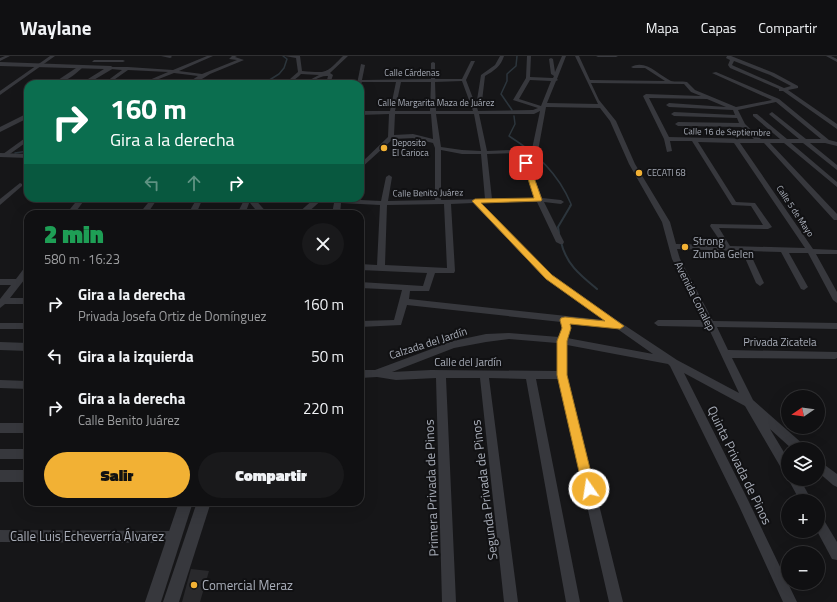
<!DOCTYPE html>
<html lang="es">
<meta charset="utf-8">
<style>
:root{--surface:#101012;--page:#19191b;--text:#f1f3f6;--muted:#9c9d9f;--line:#303032;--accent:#f2b134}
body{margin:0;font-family:"Titillium Web",sans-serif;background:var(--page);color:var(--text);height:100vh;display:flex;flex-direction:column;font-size:15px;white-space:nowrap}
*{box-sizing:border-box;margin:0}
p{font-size:13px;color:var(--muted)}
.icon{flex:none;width:22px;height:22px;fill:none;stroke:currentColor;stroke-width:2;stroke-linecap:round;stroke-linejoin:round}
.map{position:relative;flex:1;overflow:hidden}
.side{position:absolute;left:24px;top:154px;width:340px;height:296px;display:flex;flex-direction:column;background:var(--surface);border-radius:12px;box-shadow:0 4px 16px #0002,0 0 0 1px var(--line)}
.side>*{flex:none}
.banner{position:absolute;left:24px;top:24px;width:340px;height:122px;border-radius:12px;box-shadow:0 4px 16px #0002,0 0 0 1px var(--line);background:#0b6e4f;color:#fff;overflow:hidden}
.needle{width:26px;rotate:257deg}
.controls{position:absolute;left:781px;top:334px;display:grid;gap:8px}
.controls a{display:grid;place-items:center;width:44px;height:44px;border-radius:50%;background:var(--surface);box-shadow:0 4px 16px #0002,0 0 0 1px var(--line);font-size:20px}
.pin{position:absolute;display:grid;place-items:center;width:34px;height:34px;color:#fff;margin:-17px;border-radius:8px;box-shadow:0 2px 6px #0006}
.me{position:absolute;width:44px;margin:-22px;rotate:347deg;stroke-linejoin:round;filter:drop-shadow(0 0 3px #0008)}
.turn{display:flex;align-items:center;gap:14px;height:84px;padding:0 20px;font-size:18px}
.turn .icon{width:52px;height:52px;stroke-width:2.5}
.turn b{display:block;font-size:28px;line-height:34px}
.lanes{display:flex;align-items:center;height:38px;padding:0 20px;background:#0003;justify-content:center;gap:20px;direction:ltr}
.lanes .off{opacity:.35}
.round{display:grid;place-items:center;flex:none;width:42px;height:42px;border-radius:21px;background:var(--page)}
.headline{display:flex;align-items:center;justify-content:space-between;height:68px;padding:0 20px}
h1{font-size:24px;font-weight:800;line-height:30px;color:#1e9e55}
.button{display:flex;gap:8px;margin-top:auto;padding:8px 20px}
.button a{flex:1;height:46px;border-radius:24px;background:var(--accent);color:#111;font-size:16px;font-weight:800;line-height:46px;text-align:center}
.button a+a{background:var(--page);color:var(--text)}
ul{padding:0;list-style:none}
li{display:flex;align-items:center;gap:12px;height:52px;padding:0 20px}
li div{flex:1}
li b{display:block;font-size:15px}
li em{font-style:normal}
header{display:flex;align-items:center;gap:24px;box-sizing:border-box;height:56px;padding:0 20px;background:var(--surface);border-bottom:1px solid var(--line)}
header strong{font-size:19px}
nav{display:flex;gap:22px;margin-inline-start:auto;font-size:14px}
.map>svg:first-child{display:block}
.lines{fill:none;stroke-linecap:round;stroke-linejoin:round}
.stream-far1{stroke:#2c353c;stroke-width:1.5}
.stream{stroke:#2c353c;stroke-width:2}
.building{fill:#29292c}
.minor{fill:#37383d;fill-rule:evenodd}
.tertiary{fill:#37383d;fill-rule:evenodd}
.route{fill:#f2b134;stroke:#9d7322}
.poi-dot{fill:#f2b134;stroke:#111113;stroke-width:1.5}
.labels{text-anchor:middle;stroke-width:4;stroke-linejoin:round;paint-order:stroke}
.far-street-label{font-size:9px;fill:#a8adb8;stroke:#111113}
.far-poi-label{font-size:9px;fill:#a8adb8;stroke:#111113;text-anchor:start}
.poi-label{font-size:11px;fill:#a8adb8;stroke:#111113;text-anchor:start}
.street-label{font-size:11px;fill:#a8adb8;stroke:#111113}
.near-street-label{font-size:13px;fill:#a8adb8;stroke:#111113}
.near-poi-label{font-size:13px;fill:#a8adb8;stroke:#111113;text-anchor:start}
</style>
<header>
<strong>Waylane</strong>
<nav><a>Mapa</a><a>Capas</a><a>Compartir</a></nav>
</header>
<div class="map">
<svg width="837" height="546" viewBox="0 0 837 546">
<rect width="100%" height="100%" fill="#161618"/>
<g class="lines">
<!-- stream-far1 -->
<g class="stream-far1">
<path d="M263,28L279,18L284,12L287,3L283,0"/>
<path d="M512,54L501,38L507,25V18L516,10L517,0"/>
<path d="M514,60L515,68L509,80C537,98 558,117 571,148L570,150"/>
<path d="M15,97L28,95"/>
</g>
<!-- stream -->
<g class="stream">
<path d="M559,177L558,171L571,149"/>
<path d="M561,186C566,208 580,219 597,233"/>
</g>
</g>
<!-- building -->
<path class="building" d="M191,513L209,515L200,546H182Z"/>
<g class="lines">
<!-- minor -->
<g class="minor">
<path d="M5,0H10L0,5V2Z"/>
<path d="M50,0H55L0,39V35Z"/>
<path d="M161,0H171L172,1L170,2Z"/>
<path d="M207,0H213L179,15L202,18L237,4L229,3L232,0H237L235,1L244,4L210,18C204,22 194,28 186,28L198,20L174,17L146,28H140L168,16L128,14L108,28H103L122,14L111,13L109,11H128L173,14Z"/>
<path d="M285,0H300L302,15C328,17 325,18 343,0H348L330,17L333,19L330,28H326L328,20C319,19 311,28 302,28L319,19L301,18C295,24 290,28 281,28L290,23L298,16L296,2Z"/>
<path d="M500,0H504C501,10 494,15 485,20L482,45L476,48L478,55L533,54L538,52L513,44L526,22L527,0H531L530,21L553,22L554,20L551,18L549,3L551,2L553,3L555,16L562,0H566L557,23L558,24L556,25L547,47L598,48L575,0H579L590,24L665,25L645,12H633L631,11C646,3 658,19 671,25C675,26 682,25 687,26L695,34L736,51L772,44L712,17L716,16L779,43L829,84L837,86V90L825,87H810L837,109V114L803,87H791L837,126V131L784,87H770L837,158V164H834L764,87H740L813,193L837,194V198H816L837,236V247L833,244L808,197H789L808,231L804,234L801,233L781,196L749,195L764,227L760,230L756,227L742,195L677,193L680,203L713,265L837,267V273L717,271L728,294L837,296V302L835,303L732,302L753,344L804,389L806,393H792L770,373L788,403V418L784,417L745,350L684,317L747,442L797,546H783L739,450L670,310L668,308L567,289V319L623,546H609L558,323H536L580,546H566L526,323L489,322L518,546H504L480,322H446L456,546H442L436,322L396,324L377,321L360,322V314H375L453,285L486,278L509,277L559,281L562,272L561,266L407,249L401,269L360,271V265L394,264L402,234L360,232V226L423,230L427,217L360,214V208L377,209L380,149L341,147L340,158H332L334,147L319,146L316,144L320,142L381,145L386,121L389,119L392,121L388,145L435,144V92L433,87L413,82L393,83L360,113V108L388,81L389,58L360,59V55H390L396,26H362L360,29V28H357L361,8L365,9L362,24L431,23V7L433,6L435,7V23H462L471,5H475L466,24L474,45L477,44L481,19L495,9ZM530,24L551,25L541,50L519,43ZM462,25L473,55H436L435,26ZM401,26H431L430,55H395ZM591,27L684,28L691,36L701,40L646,38L643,40L664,83L667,96L672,95L670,85H692L732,149L751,150L763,169L711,168L710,170L723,189L676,188L670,166L635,108L616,65L599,44ZM649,42L707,43L726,51L669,47L666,49L669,51L733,54L735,59L674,56L671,58L674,60L737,62L739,67L678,66L675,68L678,70L741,71L754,83L669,81ZM776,46L821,83H806L772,56L769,58L770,59L799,83H787L757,58H753V60L780,83H761L745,68L738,54ZM546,51L600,52L610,65L629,108L662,166L672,203L704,264H658L654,267L658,270L708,271L739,337L677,304L576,237L552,219L481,147L537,146L556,186L560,188H563L564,186L544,146L561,148L564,146L561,144L542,142L525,97H535L538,95ZM540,55L532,93L487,95L479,58H534ZM395,58H431L433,83L413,78L394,79ZM436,58H474L481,95L462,94L441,91ZM698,86L734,87L805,192L730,190L719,172L768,173L772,171L755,147L736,146ZM441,94L462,98H481L485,143L441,144ZM519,97L535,142L492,143L487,98ZM473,147L546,223L604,264L409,243L410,235H429L435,217H454L455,215L451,148ZM444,148L447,212L385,209L387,149ZM570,267L616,272L653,298L567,282L570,272ZM509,283L557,287V315L431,314L392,316L454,292L486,286Z"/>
<path d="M596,0H618L616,1H598Z"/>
<path d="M727,0H731L774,17L798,30V32L788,34L837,68V73L783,35H779V33L730,12L728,9L730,4L726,2ZM734,5L770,19L791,30L784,32L734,10L732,9Z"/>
<path d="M826,0H831L837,3V6Z"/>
<path d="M94,4H123L125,5L123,6H92Z"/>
<path d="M79,10L83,11C75,19 63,28 52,28Z"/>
<path d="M28,80V85L7,100H3V98Z"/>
<path d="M20,127L22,128V130L0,149V143Z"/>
<path d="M79,142H86L74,158H66Z"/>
<path d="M152,142H158L147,158H139Z"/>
<path d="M197,142H203L196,158H188Z"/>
<path d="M245,142H251L245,158H237Z"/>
<path d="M28,210V219L10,242H28V248H5L0,252V243L11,229H0V223H16L25,211Z"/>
<rect x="0" y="267" width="28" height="6"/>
<path d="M0,286L28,287V295L0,294Z"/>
<path d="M0,324L28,325V333L0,332Z"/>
<rect x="0" y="367" width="28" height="10"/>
<rect x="0" y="393" width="28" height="10"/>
<path d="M818,404L837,418V431L833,429L818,416Z"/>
<rect x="0" y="414" width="28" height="12"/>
<path d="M788,423H800L812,445H800Z"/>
<path d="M818,459L822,461L837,486V504L832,503L817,475Z"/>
<path d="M0,474L175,475L179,477L181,481L179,485L175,487L0,486Z"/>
</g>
<!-- tertiary -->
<g class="tertiary">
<path d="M0,6L111,10L114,12L87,28H80L104,13L0,10Z"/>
<path d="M28,57V62L0,76V71Z"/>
<path d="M0,97L28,98V102L0,101Z"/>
<path d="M246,142H254L268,158H259Z"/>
<path d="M315,142H324L306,158H297Z"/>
<path d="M179,446H193L161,546H145Z"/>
<path d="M197,446H211L179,546H163Z"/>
</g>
</g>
<!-- route -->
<path class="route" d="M526,105L529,107L542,144L541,145L481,147L552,219L624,270L620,273L570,268L571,272L567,285V319L595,433L593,437L589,439L585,437L583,433L557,319V285L562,272L560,264L561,262L565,261L605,265L546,223L472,145L475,143L534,142L523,107Z"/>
<!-- markers -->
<g class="poi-dot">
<circle cx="384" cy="92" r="4"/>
<circle cx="639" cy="117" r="4"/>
<circle cx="685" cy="191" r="4"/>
<circle cx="194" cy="529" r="4"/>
</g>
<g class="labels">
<!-- far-street labels -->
<g class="far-street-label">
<text x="412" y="20">Calle Cárdenas</text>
<text x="436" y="50">Calle Margarita Maza de Juárez</text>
<text transform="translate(727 76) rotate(1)" y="3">Calle 16 de Septiembre</text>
<text transform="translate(428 137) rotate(-1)" y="3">Calle Benito Juárez</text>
<text transform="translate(795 155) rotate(56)" y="3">Calle 5 de Mayo</text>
</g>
<!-- far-poi labels -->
<g class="far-poi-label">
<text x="392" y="90">Deposito<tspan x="392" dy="10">El Carioca</tspan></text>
<text x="647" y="120">CECATI 68</text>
</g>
<!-- poi labels -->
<g class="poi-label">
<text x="693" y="189">Strong<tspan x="693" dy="13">Zumba Gelen</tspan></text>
</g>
<!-- street labels -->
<g class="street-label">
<text transform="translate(695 240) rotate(63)" y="4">Avenida Conalep</text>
<text x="780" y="290">Privada Zicatela</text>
<text transform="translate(428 287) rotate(-18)" y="4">Calzada del Jardín</text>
<text x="468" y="310">Calle del Jardín</text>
</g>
<!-- near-street labels -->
<g class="near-street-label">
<text transform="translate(740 409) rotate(64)" y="5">Quinta Privada de Pinos</text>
<text transform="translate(431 432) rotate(-92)" y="5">Primera Privada de Pinos</text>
<text transform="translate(484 434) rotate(-97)" y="5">Segunda Privada de Pinos</text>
<text x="87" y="485">Calle Luis Echeverría Álvarez</text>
</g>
<!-- near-poi labels -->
<g class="near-poi-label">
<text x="202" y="534">Comercial Meraz</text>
</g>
</g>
</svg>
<div class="controls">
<a><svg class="needle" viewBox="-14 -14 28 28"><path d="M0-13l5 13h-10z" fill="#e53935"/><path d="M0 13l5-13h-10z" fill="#9c9d9f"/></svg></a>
<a><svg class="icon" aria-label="layers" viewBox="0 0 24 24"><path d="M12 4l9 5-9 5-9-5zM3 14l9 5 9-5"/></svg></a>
<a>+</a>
<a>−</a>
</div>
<div class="pin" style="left:526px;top:107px;background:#d93025"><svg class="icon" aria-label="arrive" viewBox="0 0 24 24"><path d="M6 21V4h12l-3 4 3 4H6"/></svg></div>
<svg class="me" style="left:589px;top:433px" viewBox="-20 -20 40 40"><circle r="17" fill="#f2b134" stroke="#fff" stroke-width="3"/><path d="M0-11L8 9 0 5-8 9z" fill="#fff"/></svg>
<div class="banner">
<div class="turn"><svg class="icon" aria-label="right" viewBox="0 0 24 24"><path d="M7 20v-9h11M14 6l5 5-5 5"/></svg><div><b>160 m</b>Gira a la derecha</div></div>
<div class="lanes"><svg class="icon off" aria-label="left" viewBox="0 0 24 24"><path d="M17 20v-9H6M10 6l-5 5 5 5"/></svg><svg class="icon off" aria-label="ahead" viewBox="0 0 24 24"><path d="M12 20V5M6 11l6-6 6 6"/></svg><svg class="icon" aria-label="right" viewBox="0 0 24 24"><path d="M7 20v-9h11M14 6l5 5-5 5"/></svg></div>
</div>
<section class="side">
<div class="headline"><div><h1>2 min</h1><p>580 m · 16:23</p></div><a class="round"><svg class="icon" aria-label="close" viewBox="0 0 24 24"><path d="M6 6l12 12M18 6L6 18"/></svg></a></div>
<ul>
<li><svg class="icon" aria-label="right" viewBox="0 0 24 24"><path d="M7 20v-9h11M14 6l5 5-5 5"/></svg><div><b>Gira a la derecha</b><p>Privada Josefa Ortiz de Domínguez</p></div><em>160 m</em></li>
<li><svg class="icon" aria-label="left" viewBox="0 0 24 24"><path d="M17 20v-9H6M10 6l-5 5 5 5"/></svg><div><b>Gira a la izquierda</b></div><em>50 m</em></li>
<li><svg class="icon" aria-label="right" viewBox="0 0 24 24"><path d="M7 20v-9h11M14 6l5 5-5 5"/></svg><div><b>Gira a la derecha</b><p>Calle Benito Juárez</p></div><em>220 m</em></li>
</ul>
<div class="button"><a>Salir</a><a>Compartir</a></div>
</section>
</div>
